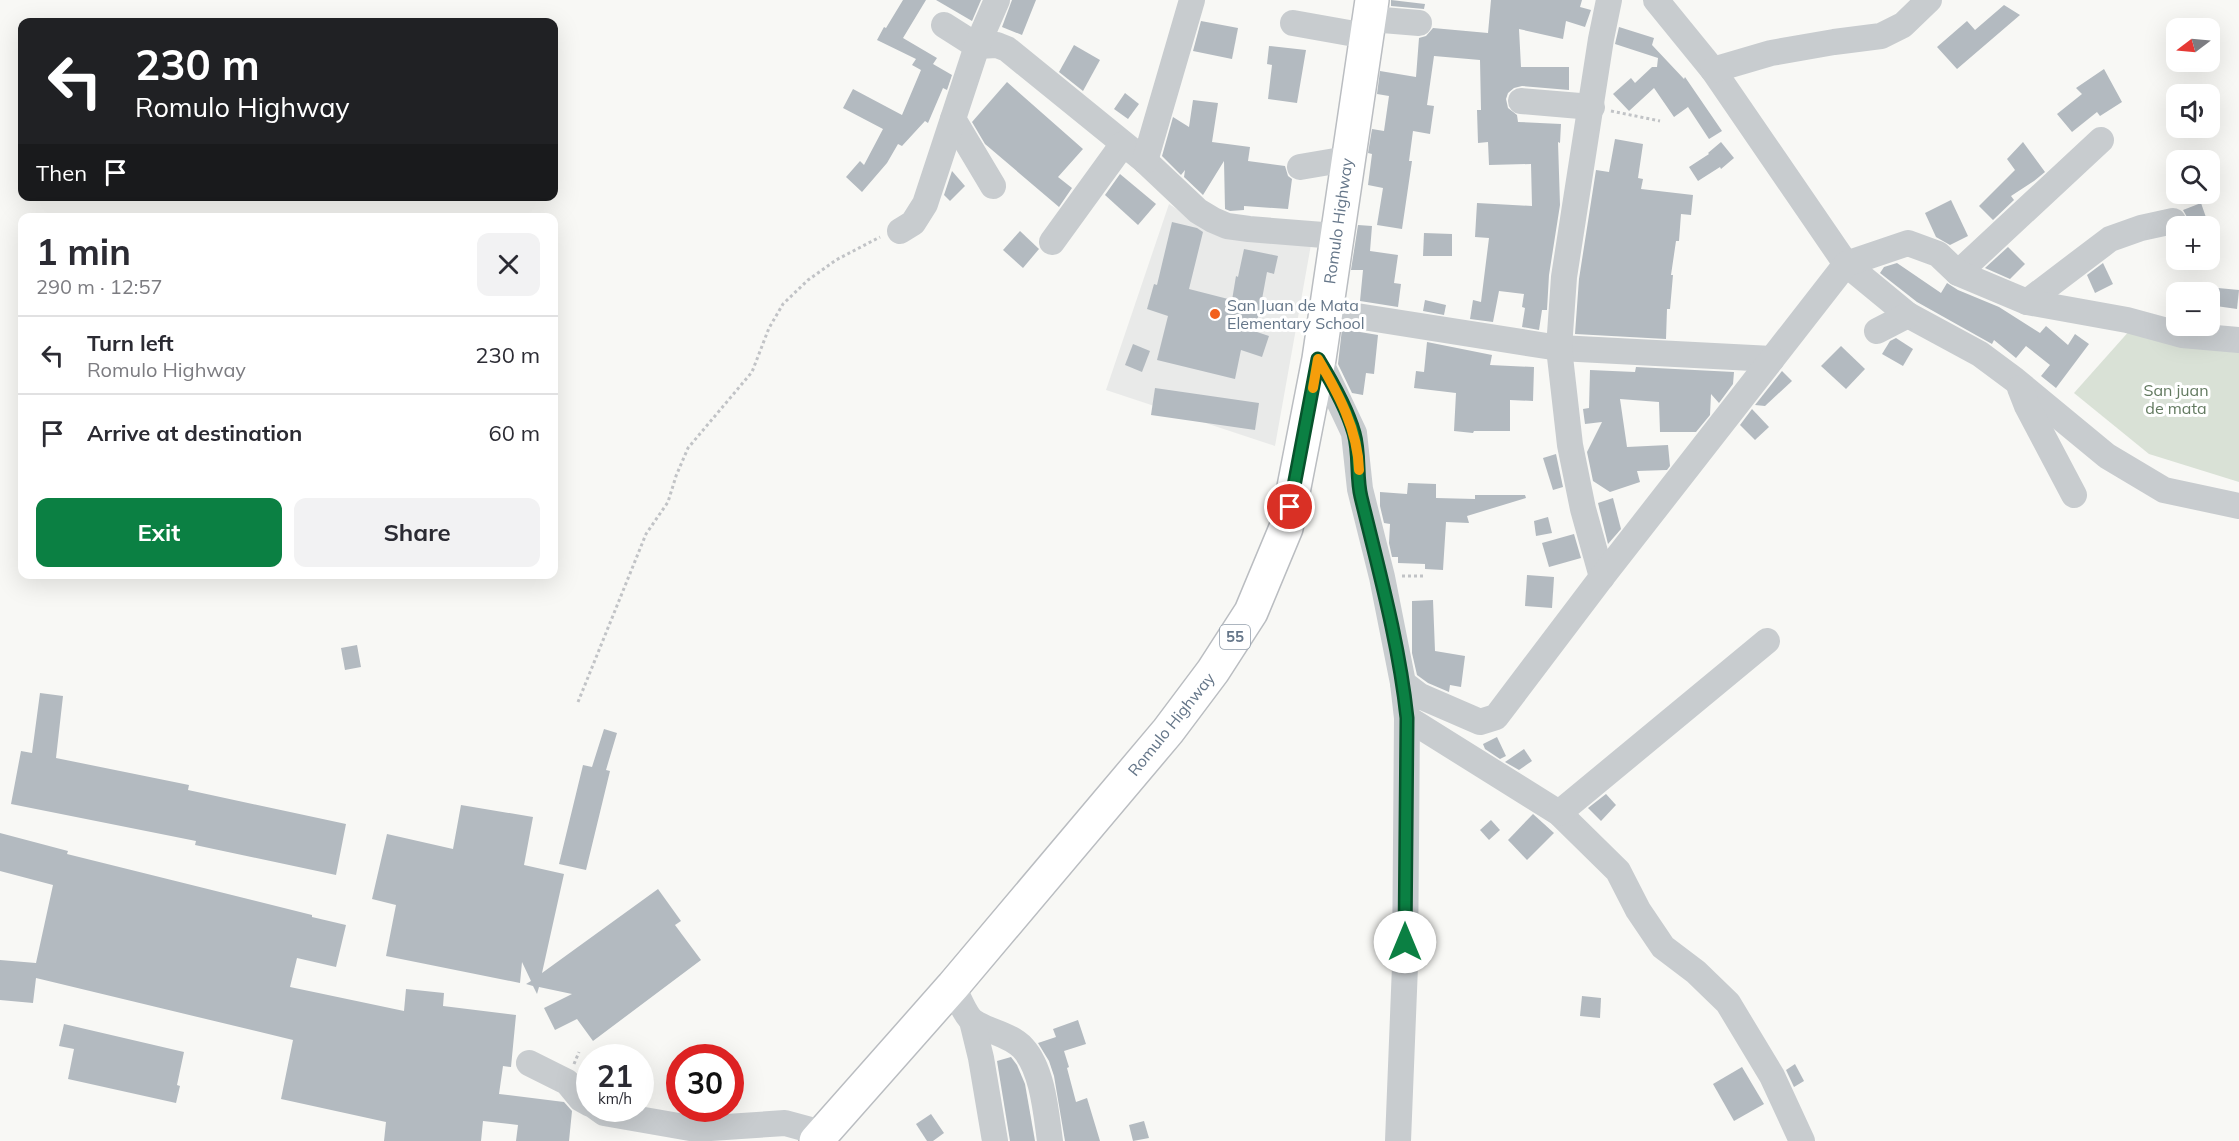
<!DOCTYPE html>
<meta charset="utf-8">
<style>
:root{--surface:#fff;--page:#f2f2f3;--text:#2b2b33;--muted:#7c7c81;--line:#e1e1e2;--accent:#0b8043}
body{margin:0;font-family:Mulish,sans-serif;background:var(--page);color:var(--text);height:100vh;display:flex;flex-direction:column;font-size:22px;white-space:nowrap}
*{box-sizing:border-box;margin:0}
p{font-size:20px;color:var(--muted)}
.icon{flex:none;width:33px;height:33px;fill:none;stroke:currentColor;stroke-width:2;stroke-linecap:round;stroke-linejoin:round}
.map{position:relative;flex:1;overflow:hidden}
.panel{position:absolute;left:18px;top:213px;width:540px;height:366px;display:flex;flex-direction:column;background:var(--surface);border-radius:12px;box-shadow:0 6px 24px #0002}
.panel>*{flex:none}
.top-card{position:absolute;left:18px;top:18px;width:540px;height:183px;border-radius:12px;box-shadow:0 6px 24px #0002;background:#202124;color:#fff;overflow:hidden}
.needle{width:39px;rotate:254deg}
.controls{position:absolute;left:2166px;top:18px;display:grid;gap:12px}
.controls a{display:grid;place-items:center;width:54px;height:54px;border-radius:12px;background:var(--surface);box-shadow:0 6px 24px #0002;font-size:30px}
.speed{position:absolute;left:576px;top:1044px;display:flex;gap:12px;font-size:30px;font-weight:700;text-align:center}
.speed>*{display:grid;place-content:center;width:78px;height:78px;border-radius:50%;background:var(--surface);box-shadow:0 6px 24px #0002;line-height:1}
.speed small{font-size:15px;font-weight:400}
.speed .limit{border:9px solid #d22;background:#fff;color:#111}
.pin{position:absolute;display:grid;place-items:center;width:51px;height:51px;color:#fff;margin:-26px;border:3px solid #fff;border-radius:50%;box-shadow:0 2px 6px #0007}
.me{position:absolute;width:66px;margin:-33px;rotate:0deg;stroke-linejoin:round;filter:drop-shadow(0 0 4px #0008)}
.turn{display:flex;align-items:center;gap:21px;height:126px;padding:0 18px;font-size:27px}
.turn .icon{width:78px;height:78px;stroke-width:2.5}
.turn b{display:block;font-size:42px;line-height:51px}
.then{display:flex;align-items:center;height:57px;padding:0 18px;background:#0003;gap:12px;font-size:22px}
.round{display:grid;place-items:center;flex:none;width:63px;height:63px;border-radius:12px;background:var(--page)}
.head{display:flex;align-items:center;justify-content:space-between;height:102px;padding:0 18px}
h1{font-size:36px;font-weight:700;line-height:45px}
.button{display:flex;gap:12px;margin-top:auto;padding:12px 18px}
.button a{flex:1;height:69px;border-radius:12px;background:var(--accent);color:#fff;font-size:24px;font-weight:700;line-height:69px;text-align:center}
.button a+a{background:var(--page);color:var(--text)}
ul{padding:0;list-style:none}
li{display:flex;align-items:center;gap:18px;height:78px;padding:0 18px;border-top:2px solid var(--line)}
li div{flex:1}
li b{display:block;font-size:22px}
li em{font-style:normal}
.map>svg:first-child{display:block}
.built{fill:#e9eae9}
.green{fill:#d9e1d6}
.building{fill:#b3bac0}
.lines{fill:none;stroke-linecap:round;stroke-linejoin:round}
.highway-casing{stroke:#babdc1;stroke-width:36}
.path{stroke:#c1c3c6;stroke-width:3;stroke-dasharray:3 3;stroke-linecap:butt}
.minor{stroke:#c8cccf;stroke-width:26}
.highway{stroke:#fff;stroke-width:33}
.route-casing{stroke:#07532c;stroke-width:15}
.route{stroke:#0b8043;stroke-width:10}
.slow{stroke:#f59e0b;stroke-width:10}
.poi-dot{fill:#f2601c;stroke:#fff;stroke-width:2}
.labels{text-anchor:middle;stroke-width:6;stroke-linejoin:round;paint-order:stroke}
.shield{fill:#fff;stroke:#939fac;stroke-width:1.5}
.shield-label{font-size:15px;font-weight:bold;fill:#657689}
.street-label{font-size:16px;fill:#657689;stroke:#fff}
.poi-label{font-size:16px;fill:#657689;stroke:#fff;text-anchor:start}
.park-label{font-size:16px;fill:#637a60;stroke:#fff}
</style>
<div class="map">
<svg width="2239" height="1141" viewBox="0 0 2239 1141">
<rect width="100%" height="100%" fill="#f8f8f5"/>
<!-- built -->
<path class="built" d="M1169,204L1206,228L1312,239L1275,446L1106,390Z"/>
<!-- green -->
<path class="green" d="M2131,329L2239,351V482L2149,454L2074,393Z"/>
<!-- building -->
<g class="building">
<path d="M903,0H926L903,38L937,58L933,64L952,75L947,90L943,88L928,123L925,121L902,146L898,144L887,163L862,192L846,177L860,161L864,165L883,129L843,108L853,89L902,115L921,70L912,65L916,59L877,40L884,27L886,28Z"/>
<path d="M936,0H981L972,21Z"/>
<path d="M1012,0H1036L1022,35L1002,27Z"/>
<path d="M1391,0L1425,4L1424,9L1391,6Z"/>
<path d="M1491,0H1582L1580,7L1591,10L1585,27L1566,21L1563,39L1519,29L1521,67H1569V90L1522,86L1514,88L1508,93L1506,99L1508,108L1517,115L1518,122L1561,124L1560,143L1558,142L1560,205L1549,275L1547,310H1542L1539,330L1522,327L1525,308L1522,307L1524,294L1499,291L1493,322L1470,319L1473,300L1481,302L1489,238L1475,237L1477,203L1532,206L1531,164L1489,165L1488,142L1478,143L1477,110H1481L1480,60L1434,56L1427,105L1434,106L1430,134L1413,131L1409,161H1412L1402,229L1377,225L1383,188L1368,185L1372,154L1368,153L1372,129L1384,131L1389,96L1377,94L1380,71L1416,77L1419,38L1426,36L1433,28L1488,33Z"/>
<path d="M2004,5L2020,15L1957,69L1937,47L1967,21L1975,30Z"/>
<path d="M1201,21L1238,28L1232,59L1193,51Z"/>
<path d="M1619,27L1654,38L1652,45L1684,79L1685,77L1722,131L1709,139L1688,107L1674,117L1654,88L1629,111L1613,94L1631,78L1635,83L1652,67H1657L1658,58L1615,44Z"/>
<path d="M1074,45L1100,60L1083,91L1059,72Z"/>
<path d="M1269,46L1306,50L1297,103L1268,99L1272,65L1267,64Z"/>
<path d="M2104,69L2122,102L2100,116L2097,112L2072,132L2057,114L2082,94L2076,88Z"/>
<path d="M1007,82L1083,149L1058,177L1072,188L1059,207L985,144L972,122Z"/>
<path d="M1125,93L1139,104L1128,119L1114,109Z"/>
<path d="M1193,100L1218,103L1212,142L1250,147L1248,161L1285,166L1288,176L1292,179L1288,209L1244,206V210L1230,211L1225,209L1224,161L1203,195L1184,177L1185,170L1181,175L1162,156L1173,117L1189,127Z"/>
<path d="M1615,139L1643,144L1638,178L1643,179L1641,189L1693,195L1691,215L1681,214L1679,241H1676L1671,275H1673L1670,309H1667L1666,339L1575,334L1579,279L1596,170L1609,172Z"/>
<path d="M1721,142L1734,158L1721,169L1720,167L1698,181L1689,167L1709,154L1708,153Z"/>
<path d="M2023,142L2045,172L2034,181L2011,196L2014,200L1993,220L1979,206L2015,170L2007,159Z"/>
<path d="M952,171L965,186L950,201L944,195Z"/>
<path d="M1120,174L1156,204L1138,225L1105,195Z"/>
<path d="M1951,200L1968,236L1950,245L1936,237L1925,213Z"/>
<path d="M2201,203L2209,226H2187V217L2183,210Z"/>
<path d="M1172,222L1197,228L1203,232L1189,289L1232,300L1236,276L1238,277L1244,249L1278,256L1274,274L1267,272L1260,310L1254,331L1269,336L1262,357L1241,350L1235,379L1157,360L1168,316L1147,309L1154,284L1157,285Z"/>
<path d="M1358,225L1372,226L1370,251L1398,255L1394,283L1401,284L1398,307L1360,301L1363,270H1351Z"/>
<path d="M1020,231L1039,249L1023,268L1003,250Z"/>
<path d="M1424,233L1452,234V256H1423Z"/>
<path d="M2008,247L2025,264L2010,279L1985,268Z"/>
<path d="M1897,263L1941,293L1947,283L1958,290L1999,307L2040,333L2046,326L2068,345L2075,334L2089,344L2056,388L2041,376L2050,365L2026,346L2016,358L1994,340L1992,344L1917,302L1880,273L1884,267Z"/>
<path d="M2103,263L2113,284L2095,293L2087,275Z"/>
<path d="M2218,288L2239,290L2237,309L2216,306Z"/>
<path d="M1425,300L1446,305L1444,315L1423,311Z"/>
<path d="M1342,329L1378,335L1374,374L1366,373L1363,395L1352,393L1338,364Z"/>
<path d="M1896,338L1913,349L1903,366L1882,354L1890,341Z"/>
<path d="M1427,342L1492,355L1490,365L1534,367L1533,401L1510,400V431H1474L1473,433L1454,431L1456,393L1414,388L1416,371L1424,372Z"/>
<path d="M1133,344L1150,351L1142,372L1125,365Z"/>
<path d="M1841,346L1865,369L1846,389L1821,366Z"/>
<path d="M1636,367L1734,372L1733,384L1719,403L1711,394L1710,415L1696,432H1660L1659,402L1620,399L1627,447L1668,445L1670,466L1667,470L1637,471L1640,482L1610,492L1593,481L1587,452L1602,422L1585,424L1583,409L1589,408L1590,370L1635,372Z"/>
<path d="M1782,371L1792,381L1765,406L1755,405Z"/>
<path d="M1155,388L1259,403L1255,430L1151,415Z"/>
<path d="M1752,409L1769,427L1755,440L1740,425Z"/>
<path d="M1556,454L1563,487L1553,490L1543,458Z"/>
<path d="M1408,483L1436,484V498L1475,499V495H1525L1526,498L1467,516L1469,523L1446,522L1443,570L1425,569V564L1398,563V557H1392L1389,543L1390,524L1384,523L1380,506V492L1407,494Z"/>
<path d="M1613,498L1621,529L1608,544L1598,503Z"/>
<path d="M1548,517L1552,533L1536,536L1534,521Z"/>
<path d="M1574,534L1581,558L1549,567L1542,543Z"/>
<path d="M1527,575L1554,577L1552,608L1525,606Z"/>
<path d="M1433,600L1435,651L1465,656L1461,687L1450,685L1449,692L1428,683L1417,675L1412,653V601Z"/>
<path d="M357,645L361,667L345,670L341,648Z"/>
<path d="M40,693L63,696L56,758L189,785L188,790L346,824L336,875L195,845L196,841L11,804L21,751L32,753Z"/>
<path d="M604,729L617,733L606,770L610,771L586,870L559,864L583,765L592,767Z"/>
<path d="M1497,737L1506,756L1500,759L1485,749L1483,744Z"/>
<path d="M1524,749L1532,761L1519,770L1505,762Z"/>
<path d="M1606,794L1616,805L1601,821L1588,808Z"/>
<path d="M461,805L533,817L524,865L564,874L542,973L658,889L681,921L675,925L701,960L593,1041L577,1019L555,1030L544,1008L572,994L539,987L537,994L533,986L526,984L531,981L522,962L520,983L386,956L396,905L372,899L387,834L453,849Z"/>
<path d="M1533,814L1554,833L1527,860L1508,840Z"/>
<path d="M1491,820L1500,830L1489,840L1480,830Z"/>
<path d="M0,833L68,851L67,854L312,915V917L346,925L336,967L297,958L290,987L404,1011L406,989L444,993L443,1006L516,1015L511,1067L503,1066L499,1094L564,1102L572,1111L569,1141H516L518,1125L483,1121L481,1141H384L386,1122L281,1099L293,1040L36,978L33,1003L0,1000V960L36,963L53,885L0,871Z"/>
<path d="M1582,996L1601,998L1600,1018L1580,1016Z"/>
<path d="M1078,1020L1086,1044L1064,1051L1069,1067L1067,1068L1076,1102L1087,1098L1100,1141H1065L1054,1076L1049,1061L1038,1043L1056,1037L1053,1029Z"/>
<path d="M64,1024L184,1052L177,1085L180,1086L176,1103L68,1079L74,1049L59,1046Z"/>
<path d="M1011,1057L1017,1065L1025,1084L1035,1141H1010L997,1061Z"/>
<path d="M1795,1064L1804,1081L1794,1087L1786,1070Z"/>
<path d="M1742,1067L1764,1104L1734,1121L1713,1084Z"/>
<path d="M931,1114L944,1133L933,1141H927L916,1124Z"/>
<path d="M1144,1121L1149,1138L1133,1141L1129,1125Z"/>
</g>
<g class="lines">
<defs>
<path id="highway" d="M816,1141L953,986L1168,731L1213,671L1251,612L1286,528L1319,359L1372,0"/>
</defs>
<!-- highway casing -->
<use href="#highway" class="highway-casing"/>
<!-- path -->
<g class="path">
<path d="M1611,111L1660,121"/>
<path d="M1402,576H1423"/>
<path d="M578,702L646,534L668,502L676,476L688,448L752,372L769,328L783,304L808,280L836,260L880,237"/>
<path d="M574,1064L579,1052"/>
</g>
<!-- minor -->
<g class="minor">
<path d="M1656,0L1713,70L1846,264L1908,315L1980,354L2015,380L2107,456L2164,490L2239,506"/>
<path d="M1370,19L1419,23"/>
<path d="M1293,23L1366,36"/>
<path d="M944,25L977,46L997,45L1007,49L1145,161L1198,211L1213,220L1227,226L1249,229L1336,236"/>
<path d="M1713,70L1771,53L1834,42L1881,36L1903,25L1929,0"/>
<path d="M1521,101L1592,107"/>
<path d="M953,119L993,186"/>
<path d="M1145,161L1192,0"/>
<path d="M1300,167L1347,159"/>
<path d="M900,231L913,223L925,204L977,46L997,0"/>
<path d="M1052,242L1123,144"/>
<path d="M1958,273L2101,140"/>
<path d="M2027,302L2110,239L2141,228L2173,221"/>
<path d="M1325,311L1559,348L1772,359L1846,264L1908,243L1938,254L1958,273L2027,302L2127,320L2182,335L2239,340"/>
<path d="M1877,331L1908,315"/>
<path d="M1319,359L1354,433L1360,489L1382,577L1403,683L1407,718L1405,966L1398,1141"/>
<path d="M2020,388L2027,406L2074,495"/>
<path d="M1602,577L1583,509L1570,445L1559,348L1564,277L1601,39L1609,0"/>
<path d="M1403,683L1420,696L1480,722L1496,717L1602,577L1772,359"/>
<path d="M1407,718L1559,813L1618,871L1638,910L1663,947L1696,972L1728,1003L1772,1076L1802,1141"/>
<path d="M1559,813L1767,641"/>
<path d="M953,986C958,996 965,1016 974,1022C989,1032 1010,1034 1023,1048C1043,1070 1046,1113 1050,1141"/>
<path d="M972,1021L981,1058L995,1141"/>
<path d="M529,1063L567,1082L581,1099L590,1104"/>
<path d="M597,1108L604,1113L696,1129L785,1123L822,1133"/>
</g>
<!-- highway -->
<use href="#highway" class="highway"/>
</g>
<g class="lines">
<defs>
<path id="route" d="M1290,507L1318,359C1332,382 1347,408 1354,433C1360,454 1356,477 1361,497C1379,571 1399,643 1407,718L1405,942"/>
</defs>
<!-- route casing -->
<use href="#route" class="route-casing"/>
<!-- route -->
<use href="#route" class="route"/>
<!-- slow -->
<path class="slow" d="M1313,388L1318,359C1338,393 1358,430 1359,470"/>
</g>
<!-- markers -->
<circle class="poi-dot" cx="1215" cy="314" r="6"/>
<g class="labels">
<!-- shield labels -->
<rect class="shield" x="1220" y="625" width="30" height="24" rx="4.5"/>
<g class="shield-label">
<text x="1235" y="642">55</text>
</g>
<!-- street labels -->
<g class="street-label">
<text transform="translate(1338 221) rotate(-82)" y="6">Romulo Highway</text>
<text transform="translate(1171 724) rotate(-51)" y="6">Romulo Highway</text>
</g>
<!-- poi labels -->
<g class="poi-label">
<text x="1227" y="311">San Juan de Mata<tspan x="1227" dy="18">Elementary School</tspan></text>
</g>
<!-- park labels -->
<g class="park-label">
<text x="2176" y="396">San juan<tspan x="2176" dy="18">de mata</tspan></text>
</g>
</g>
</svg>
<div class="controls">
<a><svg class="needle" viewBox="-14 -14 28 28"><path d="M0-13l5 13h-10z" fill="#e53935"/><path d="M0 13l5-13h-10z" fill="#7c7c81"/></svg></a>
<a><svg class="icon" aria-label="sound" viewBox="0 0 24 24"><path d="M4 9h4l5-4v14l-5-4H4zM17 9q2 3 0 6"/></svg></a>
<a><svg class="icon" aria-label="search" viewBox="0 0 24 24"><circle cx="10" cy="10" r="6"/><path d="M15 15l6 6"/></svg></a>
<a>+</a>
<a>−</a>
</div>
<div class="speed"><div>21<small>km/h</small></div><div class="limit">30</div></div>
<div class="pin" style="left:1290px;top:507px;background:#d93025"><svg class="icon" aria-label="arrive" viewBox="0 0 24 24"><path d="M6 21V4h12l-3 4 3 4H6"/></svg></div>
<svg class="me" style="left:1405px;top:942px" viewBox="-20 -20 40 40"><circle r="19" fill="#fff"/><path d="M0-13L10 11 0 6-10 11z" fill="#0b8043"/></svg>
<div class="top-card">
<div class="turn"><svg class="icon" aria-label="left" viewBox="0 0 24 24"><path d="M17 20v-9H6M10 6l-5 5 5 5"/></svg><div><b>230 m</b>Romulo Highway</div></div>
<div class="then">Then<svg class="icon" aria-label="arrive" viewBox="0 0 24 24"><path d="M6 21V4h12l-3 4 3 4H6"/></svg></div>
</div>
<section class="panel">
<div class="head"><div><h1>1 min</h1><p>290 m · 12:57</p></div><a class="round"><svg class="icon" aria-label="close" viewBox="0 0 24 24"><path d="M6 6l12 12M18 6L6 18"/></svg></a></div>
<ul>
<li><svg class="icon" aria-label="left" viewBox="0 0 24 24"><path d="M17 20v-9H6M10 6l-5 5 5 5"/></svg><div><b>Turn left</b><p>Romulo Highway</p></div><em>230 m</em></li>
<li><svg class="icon" aria-label="arrive" viewBox="0 0 24 24"><path d="M6 21V4h12l-3 4 3 4H6"/></svg><div><b>Arrive at destination</b></div><em>60 m</em></li>
</ul>
<div class="button"><a>Exit</a><a>Share</a></div>
</section>
</div>
